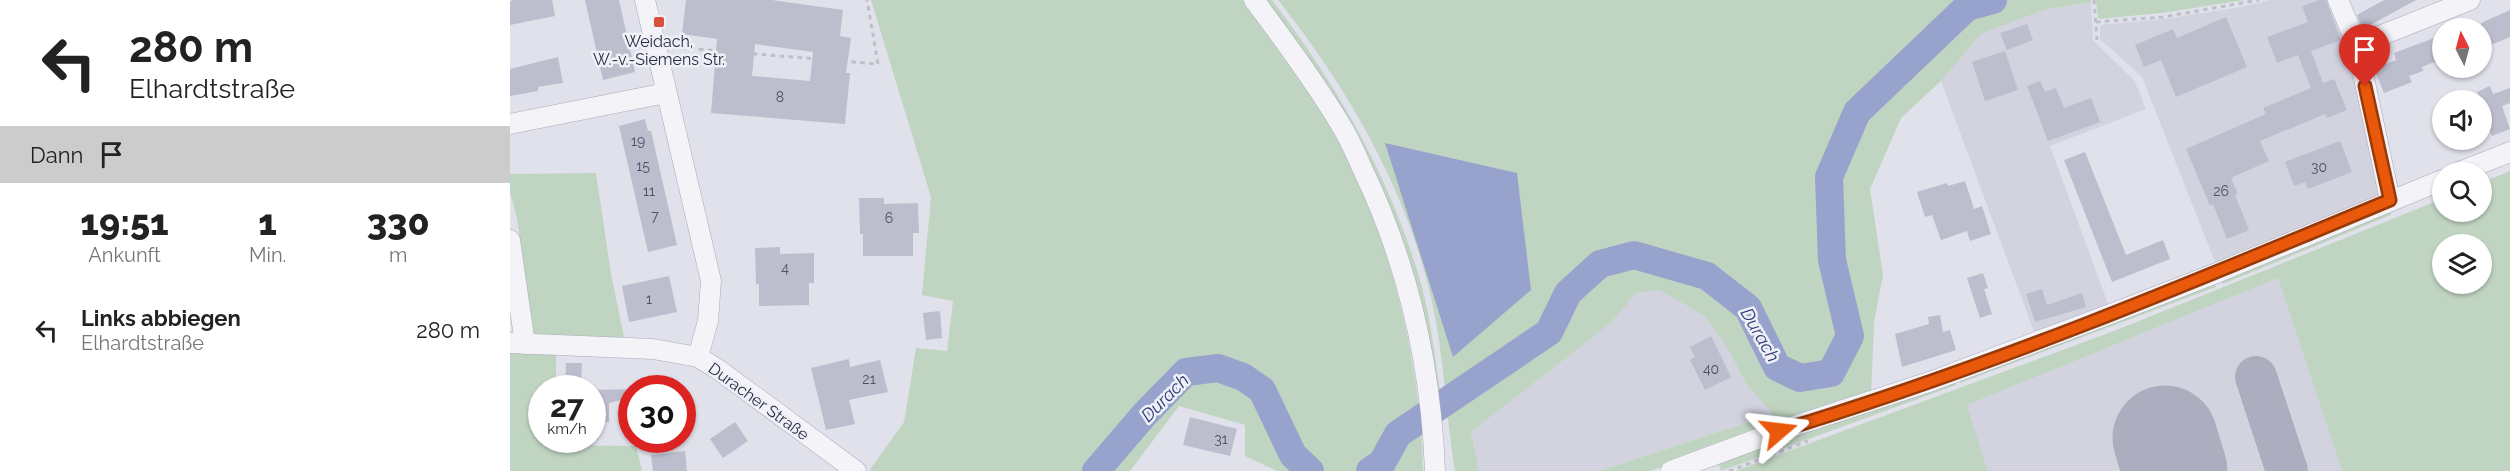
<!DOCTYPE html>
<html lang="de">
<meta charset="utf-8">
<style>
:root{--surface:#fff;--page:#f2f2f2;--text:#222;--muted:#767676}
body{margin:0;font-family:Raleway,sans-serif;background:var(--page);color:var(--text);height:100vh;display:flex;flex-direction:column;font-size:22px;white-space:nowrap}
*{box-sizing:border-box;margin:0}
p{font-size:20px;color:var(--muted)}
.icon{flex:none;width:33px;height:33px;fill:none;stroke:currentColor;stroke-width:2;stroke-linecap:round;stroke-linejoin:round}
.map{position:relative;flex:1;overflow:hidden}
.side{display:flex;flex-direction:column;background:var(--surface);width:510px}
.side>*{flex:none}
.guide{background:#fff;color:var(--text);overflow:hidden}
.needle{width:39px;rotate:354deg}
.tools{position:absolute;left:1922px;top:18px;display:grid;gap:12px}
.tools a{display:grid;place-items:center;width:60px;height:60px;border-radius:50%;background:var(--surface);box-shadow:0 2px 4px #0004;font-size:30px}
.speed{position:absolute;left:18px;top:375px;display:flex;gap:12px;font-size:30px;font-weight:700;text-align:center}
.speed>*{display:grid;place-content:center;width:78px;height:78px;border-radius:50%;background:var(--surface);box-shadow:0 2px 4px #0004;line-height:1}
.speed small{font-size:15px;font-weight:400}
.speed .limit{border:9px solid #d22;background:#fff;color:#111}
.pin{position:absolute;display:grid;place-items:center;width:51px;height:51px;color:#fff;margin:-62px -26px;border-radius:50% 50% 50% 0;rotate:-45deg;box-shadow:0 0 6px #0007}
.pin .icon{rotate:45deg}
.me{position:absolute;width:66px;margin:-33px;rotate:73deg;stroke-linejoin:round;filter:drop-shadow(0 0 4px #0008)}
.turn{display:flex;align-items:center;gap:21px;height:126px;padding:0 30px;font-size:27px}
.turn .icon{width:78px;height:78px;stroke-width:2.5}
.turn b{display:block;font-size:42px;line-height:51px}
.then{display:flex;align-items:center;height:57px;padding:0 30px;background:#0003;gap:12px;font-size:22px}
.eta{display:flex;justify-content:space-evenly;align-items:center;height:102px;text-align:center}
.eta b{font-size:36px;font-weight:800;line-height:42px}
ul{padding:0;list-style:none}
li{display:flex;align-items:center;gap:18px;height:90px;padding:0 30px}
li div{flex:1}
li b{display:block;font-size:22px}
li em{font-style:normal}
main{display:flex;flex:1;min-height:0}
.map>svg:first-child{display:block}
.built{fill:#d2d3df}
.green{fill:#c0d5c1;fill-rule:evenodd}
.water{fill:#98a3cd}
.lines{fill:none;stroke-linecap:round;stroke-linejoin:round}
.river{stroke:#98a3cd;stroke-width:28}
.taxiway{stroke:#acaec0;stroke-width:42}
.runway{stroke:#acaec0;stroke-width:105}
.building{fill:#bdbecd;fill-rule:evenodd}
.minor-casing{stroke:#a8aab8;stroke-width:21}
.path{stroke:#bebfc9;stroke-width:3;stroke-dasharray:4.5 4.5;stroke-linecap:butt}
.minor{stroke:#f3f3f8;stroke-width:20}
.route-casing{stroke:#983908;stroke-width:15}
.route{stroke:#ea580c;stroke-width:10}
.poi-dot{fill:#d9503c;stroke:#f0f1f7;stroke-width:2}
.labels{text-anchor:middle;stroke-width:5;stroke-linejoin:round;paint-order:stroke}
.number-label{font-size:14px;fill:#4c4f66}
.poi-label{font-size:16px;fill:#272a43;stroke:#f0f1f7}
.street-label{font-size:16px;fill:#272a43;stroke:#f0f1f7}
.water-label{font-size:18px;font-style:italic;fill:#2e3b7a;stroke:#f0f1f7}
</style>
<main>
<section class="side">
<div class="guide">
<div class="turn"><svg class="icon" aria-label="left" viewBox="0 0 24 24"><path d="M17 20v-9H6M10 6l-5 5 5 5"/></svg><div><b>280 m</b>Elhardtstraße</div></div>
<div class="then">Dann<svg class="icon" aria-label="arrive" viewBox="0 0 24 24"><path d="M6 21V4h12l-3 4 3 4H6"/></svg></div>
</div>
<div class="eta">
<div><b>19:51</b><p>Ankunft</p></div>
<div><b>1</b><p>Min.</p></div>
<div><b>330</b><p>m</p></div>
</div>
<ul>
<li><svg class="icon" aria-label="left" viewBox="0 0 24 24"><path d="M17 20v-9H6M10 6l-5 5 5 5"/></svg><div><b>Links abbiegen</b><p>Elhardtstraße</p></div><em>280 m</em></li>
</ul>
</section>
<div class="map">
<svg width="2000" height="471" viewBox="0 0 2000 471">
<rect width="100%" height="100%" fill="#e0e1ea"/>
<!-- built -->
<g class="built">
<path d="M1761,0H1824L1836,31L1875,197L1707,267L1632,77L1590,39V25L1654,19L1730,7Z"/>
<path d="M1581,2L1583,40L1625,81L1636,109L1540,146L1600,309L1526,337L1431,81L1471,34L1534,10Z"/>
<path d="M1768,278L1832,471H1478L1457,405Z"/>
<path d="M1149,290L1195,316L1219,351L1236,384L1263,414L1089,471H969L961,432L1101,323L1125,293Z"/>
</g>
<!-- green -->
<g class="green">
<path d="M361,0H732C764,43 798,87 825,135C878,227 912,365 913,471H767L735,456V425L669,406L620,471H359L394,422L406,348L437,351L443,301L412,295L421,197Z"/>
<path d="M752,0H762C828,86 883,182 912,287C921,321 925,357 930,391H927L874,198Z"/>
<path d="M768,0H1581V2L1534,10L1471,34L1431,81L1391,118L1360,189L1373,275L1364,322L1361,397L1140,471H1089L1263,414L1236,384L1219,351L1195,316L1149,290L1126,293L1101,323L961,432L969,471H945C935,409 934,347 918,285C892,181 834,83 768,0Z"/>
<path d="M1586,0H1735L1652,13L1588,19Z"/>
<path d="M2000,171V471H1832L1768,278L1457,405L1478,471H1225L1604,331L1932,199V212H1971V183ZM1932,244H1971V284H1932Z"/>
<path d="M86,173L101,274L114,337L27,338L23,332L7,218L0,192V174Z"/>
<path d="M1880,207L1881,215L1713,284L1710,277Z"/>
<path d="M1703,279L1706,287L1450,383L1448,377Z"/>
<path d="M0,350L46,352V388H32V440H46V445L126,446L132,471H0Z"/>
<path d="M1444,378L1446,385L1211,471L1207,461Z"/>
</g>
<!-- water -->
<path class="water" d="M875,143L1007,173L1021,290L943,357Z"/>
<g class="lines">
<!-- river -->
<g class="river">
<path d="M586,471L634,415L676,372L708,368L733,377L752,390L783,455L800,471"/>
<path d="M860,471L872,463L888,434L1039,332L1058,293L1090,264L1124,255L1197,276L1238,308L1267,367L1290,378L1321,373L1340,336L1322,260L1319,177L1347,112L1457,7L1483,0"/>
</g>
<!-- taxiway -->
<path class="taxiway" d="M1746,377L1777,471"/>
<!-- runway -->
<path class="runway" d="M1655,438L1665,471"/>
</g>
<!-- building -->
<g class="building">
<path d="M2,0H42L45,16L0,25V2Z"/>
<path d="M75,0H109L125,72L93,80Z"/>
<path d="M176,0H262L333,10L330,36L341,38L336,73H340L335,124L201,113L207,39L172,34ZM245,44L303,52L300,81L242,76Z"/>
<path d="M1809,0H1816L1831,40L1801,51L1813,83L1824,79L1837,110L1817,118L1815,114L1750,141L1759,161L1721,178L1728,194L1725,195L1739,230L1717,239L1703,204L1700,206L1676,149L1756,114L1753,108L1801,88L1788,55L1767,63L1757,37L1798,22L1792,6Z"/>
<path d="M1874,0H1906L1853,29L1847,15Z"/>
<path d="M2000,10V37L1971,49V23Z"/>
<path d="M1716,17L1737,67L1666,97L1651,60L1634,67L1625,45L1663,29L1667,38Z"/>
<path d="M1517,24L1523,40L1497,50L1490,33Z"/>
<path d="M1932,35V59L1912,67L1913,71L1899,76L1902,82L1874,93L1864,69L1886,60L1884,53Z"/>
<path d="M1495,51L1508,90L1475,101L1462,62Z"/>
<path d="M48,57L53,83L28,87V91L0,96V69Z"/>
<path d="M1530,81L1535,92L1546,88L1554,108L1581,98L1590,122L1538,141L1517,86Z"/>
<path d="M1980,86L1983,94L2000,88V103L1992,106L2000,129L1982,136L1972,111L1975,110L1967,92Z"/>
<path d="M135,119L138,131H141L167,245L138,252L109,126Z"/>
<path d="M1830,141L1842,172L1798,189L1795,182L1784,186L1775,162Z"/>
<path d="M1575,152L1616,255L1653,240L1660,259L1602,282L1554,160Z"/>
<path d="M1455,181L1464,209L1472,206L1481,234L1460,241L1457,231L1431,240L1422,215L1415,217L1407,192L1437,183L1438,186Z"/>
<path d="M349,198H374V204L408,203L409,233H403V256H353V234H350Z"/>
<path d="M270,247V254L304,253V283H299V305L249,306V284H246L245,248Z"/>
<path d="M1473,273L1478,288L1474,289L1482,314L1470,318L1457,278Z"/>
<path d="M159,276L167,312L119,322L112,286Z"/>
<path d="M1532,289L1537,305L1572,293L1576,307L1525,322L1516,294Z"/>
<path d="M430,311L432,338L416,340L413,313Z"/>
<path d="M1430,315L1433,332L1440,330L1446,350L1392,367L1385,334L1419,324L1418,317Z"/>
<path d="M1201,336L1221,377L1195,390L1180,360L1185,357L1180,347Z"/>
<path d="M339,359L340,367L370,360L378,392L339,400L345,424L316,430L301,368Z"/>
<path d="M56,363H72L71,388L55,387Z"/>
<path d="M122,389V397L99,403V422L82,423V390Z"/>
<path d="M680,417L727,429L720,456L673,445Z"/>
<path d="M225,422L238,441L213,458L200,439Z"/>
<path d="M175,451L177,471H143L141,455Z"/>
</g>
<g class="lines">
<defs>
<g id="minor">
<path d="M135,0L201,281L198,321L188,357"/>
<path d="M744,0C775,41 806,83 832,127C840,140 846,154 852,168C898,263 921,366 925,471"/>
<path d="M1828,0L1847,45L1880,200"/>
<path d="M1847,45L1960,0"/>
<path d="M0,124L156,93"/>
<path d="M1949,172L2000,152"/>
<path d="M0,240L15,344"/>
<path d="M0,343L143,349L188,357L209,370L346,471"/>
<path d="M1161,471L1269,431L1422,381L1598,315L1704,274L1932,180"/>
</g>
</defs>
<!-- minor casing -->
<use href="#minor" class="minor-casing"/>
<!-- path -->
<g class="path">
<path d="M1584,0L1587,40"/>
<path d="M1586,22L1653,17L1749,0"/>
<path d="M162,47L368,64L357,0"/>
<path d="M1219,471L1298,441"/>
</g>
<!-- minor -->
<use href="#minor" class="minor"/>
</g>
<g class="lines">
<defs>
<path id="route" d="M1269,431C1478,368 1679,284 1880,200L1855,86"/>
</defs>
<!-- route casing -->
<use href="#route" class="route-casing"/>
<!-- route -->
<use href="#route" class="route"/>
</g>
<!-- markers -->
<rect class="poi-dot" x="143" y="16" width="12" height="12" rx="3"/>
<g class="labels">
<!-- number labels -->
<g class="number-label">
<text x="270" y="102">8</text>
<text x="128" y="146">19</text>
<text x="133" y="171">15</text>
<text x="1809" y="172">30</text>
<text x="139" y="196">11</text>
<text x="1711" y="196">26</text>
<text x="145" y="221">7</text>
<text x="379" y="223">6</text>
<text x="275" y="273">4</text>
<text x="139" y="304">1</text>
<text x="1201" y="374">40</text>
<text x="359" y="384">21</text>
<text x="711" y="444">31</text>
</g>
<!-- poi labels -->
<g class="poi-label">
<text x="149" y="47">Weidach,<tspan x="149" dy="18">W.-v.-Siemens Str.</tspan></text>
</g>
<!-- street labels -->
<g class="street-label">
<text transform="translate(249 401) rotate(36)" y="6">Duracher Straße</text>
</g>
<!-- water labels -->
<g class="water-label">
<text transform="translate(1250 335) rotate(60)" y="6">Durach</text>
<text transform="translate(655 398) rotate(-45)" y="6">Durach</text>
</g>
</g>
</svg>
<div class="tools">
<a><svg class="needle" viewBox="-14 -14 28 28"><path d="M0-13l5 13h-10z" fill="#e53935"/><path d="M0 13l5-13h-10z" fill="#767676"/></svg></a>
<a><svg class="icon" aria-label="sound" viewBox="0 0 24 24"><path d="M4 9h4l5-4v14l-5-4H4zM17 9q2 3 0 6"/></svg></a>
<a><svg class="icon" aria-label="search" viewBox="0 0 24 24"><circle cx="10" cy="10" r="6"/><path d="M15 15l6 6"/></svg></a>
<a><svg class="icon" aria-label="layers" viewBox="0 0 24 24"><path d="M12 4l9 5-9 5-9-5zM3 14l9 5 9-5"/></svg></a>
</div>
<div class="speed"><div>27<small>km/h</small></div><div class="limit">30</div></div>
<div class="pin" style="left:1855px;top:86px;background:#d93025"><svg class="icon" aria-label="arrive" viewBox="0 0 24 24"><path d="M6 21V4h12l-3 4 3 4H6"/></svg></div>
<svg class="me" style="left:1269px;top:431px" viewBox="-20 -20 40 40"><path d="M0-17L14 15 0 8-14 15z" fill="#ea580c" stroke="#fff" stroke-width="4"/></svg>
</div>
</main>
